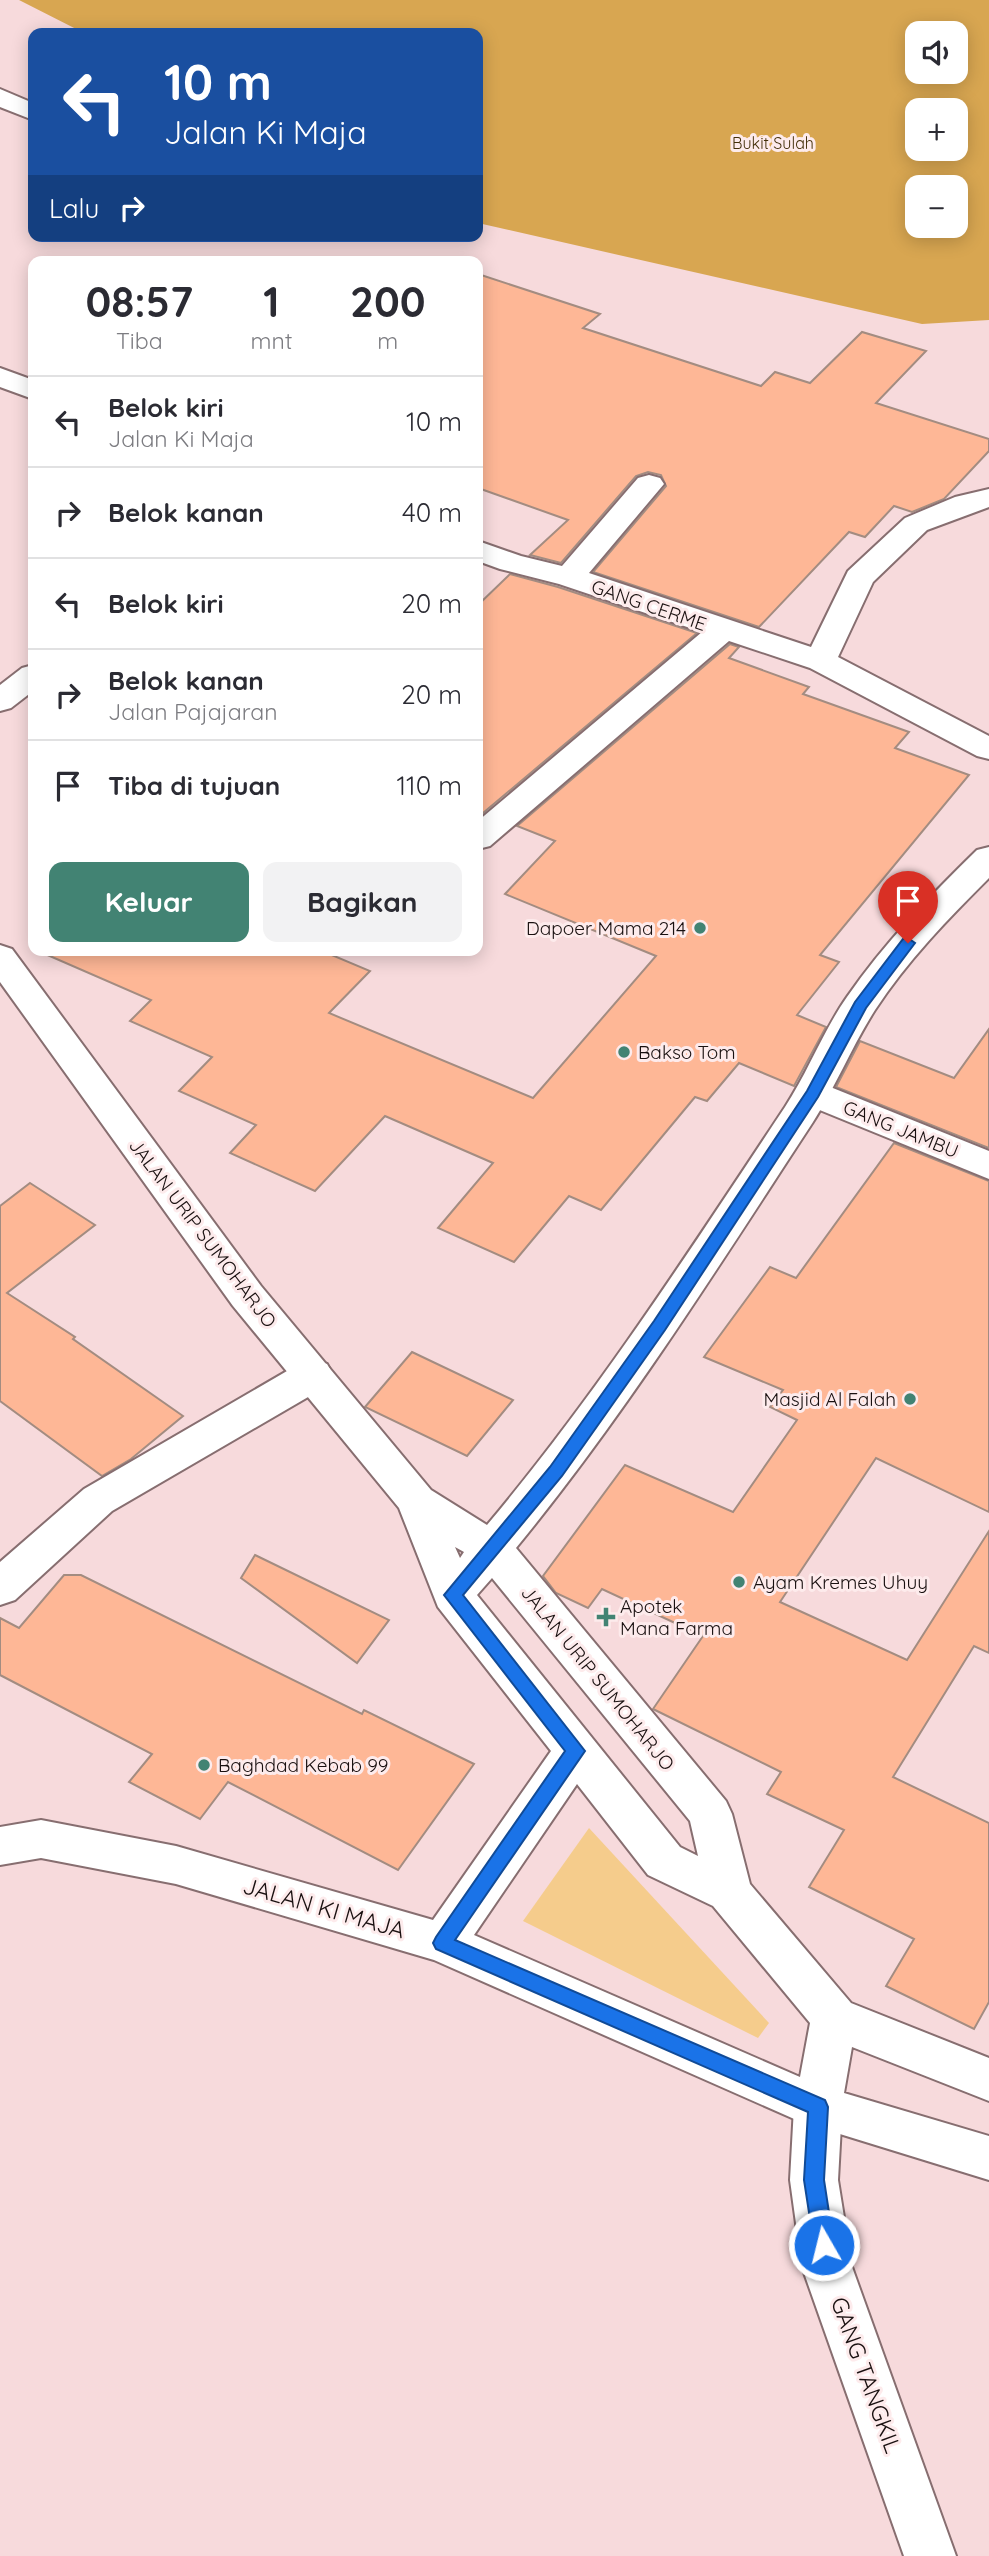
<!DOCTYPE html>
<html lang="id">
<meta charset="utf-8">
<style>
:root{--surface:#fff;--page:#f2f2f3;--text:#2b2b33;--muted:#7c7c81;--line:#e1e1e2;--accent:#428373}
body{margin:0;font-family:Quicksand,sans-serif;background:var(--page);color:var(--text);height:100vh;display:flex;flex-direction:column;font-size:26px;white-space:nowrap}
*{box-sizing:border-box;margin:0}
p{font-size:23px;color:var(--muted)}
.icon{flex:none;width:38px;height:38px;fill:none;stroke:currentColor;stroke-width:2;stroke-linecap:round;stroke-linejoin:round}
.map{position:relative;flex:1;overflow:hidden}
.drawer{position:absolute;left:28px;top:256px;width:455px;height:700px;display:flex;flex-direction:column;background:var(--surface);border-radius:14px;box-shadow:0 4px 18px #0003}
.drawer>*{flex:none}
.guide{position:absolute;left:28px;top:28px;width:455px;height:214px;border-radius:14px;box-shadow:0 4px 18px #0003;background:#1a4fa0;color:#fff;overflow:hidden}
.buttons{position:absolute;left:905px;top:21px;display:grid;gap:14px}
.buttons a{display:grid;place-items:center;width:63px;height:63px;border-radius:14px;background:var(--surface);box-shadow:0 4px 18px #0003;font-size:35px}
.pin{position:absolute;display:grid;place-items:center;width:60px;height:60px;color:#fff;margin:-72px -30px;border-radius:50% 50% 50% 0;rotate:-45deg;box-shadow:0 0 7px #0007}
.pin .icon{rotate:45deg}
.me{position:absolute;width:77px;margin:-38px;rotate:352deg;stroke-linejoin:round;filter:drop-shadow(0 0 5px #0008)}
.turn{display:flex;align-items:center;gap:24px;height:147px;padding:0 21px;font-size:32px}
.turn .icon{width:91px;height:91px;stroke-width:2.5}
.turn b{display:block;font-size:49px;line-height:60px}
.then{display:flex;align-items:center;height:66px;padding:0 21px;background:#0003;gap:14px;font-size:26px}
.eta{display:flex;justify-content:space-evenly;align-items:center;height:119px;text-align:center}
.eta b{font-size:42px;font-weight:700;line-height:49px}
.cta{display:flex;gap:14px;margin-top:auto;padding:14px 21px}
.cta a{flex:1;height:80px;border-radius:14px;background:var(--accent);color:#fff;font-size:28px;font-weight:700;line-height:80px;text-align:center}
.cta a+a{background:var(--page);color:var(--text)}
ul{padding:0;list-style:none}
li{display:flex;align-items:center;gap:21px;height:91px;padding:0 21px;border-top:2px solid var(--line)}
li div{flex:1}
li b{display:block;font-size:26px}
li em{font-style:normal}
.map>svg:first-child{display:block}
.green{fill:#f5cc8c}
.forest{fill:#d8a651;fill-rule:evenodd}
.building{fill:#feb796;stroke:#a38c81;stroke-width:2}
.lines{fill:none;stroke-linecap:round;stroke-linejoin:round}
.minor-casing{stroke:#876e70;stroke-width:4}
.secondary-casing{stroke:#876e70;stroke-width:4}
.minor{fill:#fff;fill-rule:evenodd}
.secondary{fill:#fff;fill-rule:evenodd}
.route{fill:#1a73e8;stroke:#114b97;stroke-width:2}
.poi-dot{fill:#428373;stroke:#fdebec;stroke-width:2.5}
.labels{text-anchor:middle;stroke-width:6;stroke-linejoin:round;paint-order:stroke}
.far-park-label{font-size:16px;fill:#432f09;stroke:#fdebec}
.street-label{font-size:19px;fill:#191010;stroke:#fdebec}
.poi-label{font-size:19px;fill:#191010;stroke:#fdebec;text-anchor:start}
.near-street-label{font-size:23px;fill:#191010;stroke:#fdebec}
</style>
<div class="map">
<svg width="989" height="2556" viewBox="0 0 989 2556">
<rect width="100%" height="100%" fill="#f7dadc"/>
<!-- green -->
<path class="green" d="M589,1828L769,2023L758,2038L523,1921Z"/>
<!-- forest -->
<path class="forest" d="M19,0H989V320L922,324L478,223V33H84ZM917,33H956V72H917ZM917,110H956V149H917ZM917,187H956V226H917Z"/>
<!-- building -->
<g class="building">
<path d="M478,274L600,314L583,328L761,386L775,372L810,383L862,332L926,351L876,403L989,439V451L944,499L912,512L894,506L865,537L849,532L759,627L593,572L666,486L661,475L648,472L636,476L561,563L530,555L568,520L478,488Z"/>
<path d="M510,574L558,587L697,633L483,813L478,811V605Z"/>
<path d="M730,644L739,647L729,658L809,687L803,694L909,732L895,748L969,775L820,955L839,962L797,1015L826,1027L794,1086L739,1063L707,1101L695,1097L601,1210L569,1196L514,1262L438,1228L493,1163L385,1116L315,1191L230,1153L256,1125L179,1091L212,1057L130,1021L151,1000L36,950H320L370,971L329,1013L533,1098L656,956L505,894L555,841L517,826Z"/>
<path d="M989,1029V1148L836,1087L860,1041L954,1078Z"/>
<path d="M894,1143L989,1181V1512L876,1458L780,1602L907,1660L989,1531V1653L974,1646L893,1777L989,1823V2002L974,2029L886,1986L914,1939L809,1887L844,1830L767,1794L781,1772L653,1709L703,1636L602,1589L588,1608L556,1593L543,1576L625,1465L733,1512L797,1420L770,1407L783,1390L704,1357L770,1267L796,1278Z"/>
<path d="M30,1183L95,1225L7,1293L75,1337L73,1339L183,1416L131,1459L102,1476L0,1401V1206Z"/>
<path d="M412,1352L513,1400L467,1456L365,1407Z"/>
<path d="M255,1555L389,1620L357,1663L241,1578Z"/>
<path d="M64,1575H81L362,1714L364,1710L474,1764L398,1870L228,1782L200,1819L129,1782L152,1754L0,1675V1618L19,1628Z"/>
</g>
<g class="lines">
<defs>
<g id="minor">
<path d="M0,89L33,103V120L0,107Z"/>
<path d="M0,368L33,380V399L0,387Z"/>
<path d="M649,475L660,478L664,484L589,573L811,647L848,571L905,518L955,497L989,489V507L927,530L873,582L838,657L989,736V759L977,756L810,668L729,641L490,846L478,849V821L702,632L559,584L500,569L478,561V541L521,556L562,566L638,478Z"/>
<path d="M33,665V691L11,708L0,711V685L22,668Z"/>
<path d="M813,1080L989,1151V1179L800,1102L795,1093L800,1084Z"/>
<path d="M313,1360L327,1364L333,1375L327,1386L112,1511L15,1600L0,1605V1562L84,1489L299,1364Z"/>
<path d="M818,2085L835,2092L842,2107L838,2180L852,2267L956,2556H904L802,2267L790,2180L794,2107L801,2092Z"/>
</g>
<path id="secondary" d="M989,847V878C948,919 907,961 875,1010C852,1046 836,1086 813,1122C718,1267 626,1414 516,1548L726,1801L732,1814L750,1884L851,2003L989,2058V2101L852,2047L844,2093L989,2136V2180L801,2122L434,1960L176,1884L41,1858L0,1865V1827L41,1820L176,1846L433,1920L551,1751L438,1607L399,1508L233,1306L0,982V945L12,949L261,1286L431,1490L487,1525C597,1394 690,1250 785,1107C808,1072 823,1031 847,997C885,942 930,896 977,850ZM455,1547L464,1552L460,1558ZM492,1578L690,1821L698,1856L680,1847L477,1595ZM577,1784L648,1875L713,1906L810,2023L800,2077L474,1935Z"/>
</defs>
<!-- minor casing -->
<use href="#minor" class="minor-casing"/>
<!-- secondary casing -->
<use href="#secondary" class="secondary-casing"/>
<!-- minor -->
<use href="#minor" class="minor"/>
<!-- secondary -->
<use href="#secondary" class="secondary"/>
</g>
<!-- route -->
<path class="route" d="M908,938L915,943L866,1008L818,1097L665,1330L562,1476L463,1595L585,1751L455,1940L825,2100L828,2107L824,2180L834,2245L831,2252L824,2255L817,2252L814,2245L804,2180L808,2112L436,1949L433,1943L436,1937L565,1751L444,1595L550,1467L654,1321L807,1091L855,1002L903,939Z"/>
<!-- markers -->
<g class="poi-dot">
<circle cx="700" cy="928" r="7"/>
<circle cx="624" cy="1052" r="7"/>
<circle cx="910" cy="1399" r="7"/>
<circle cx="739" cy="1582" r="7"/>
<path d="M602.5 1606.5h7v7h7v7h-7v7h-7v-7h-7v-7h7z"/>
<circle cx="204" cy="1765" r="7"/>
</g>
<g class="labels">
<!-- far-park labels -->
<g class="far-park-label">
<text x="773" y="149">Bukit Sulah</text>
</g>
<!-- street labels -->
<g class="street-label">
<text transform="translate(649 605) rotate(19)" y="7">GANG CERME</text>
<text transform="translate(901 1129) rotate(22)" y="7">GANG JAMBU</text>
<text transform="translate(203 1233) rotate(53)" y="7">JALAN URIP SUMOHARJO</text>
<text transform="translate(598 1678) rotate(51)" y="7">JALAN URIP SUMOHARJO</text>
</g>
<!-- poi labels -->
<g class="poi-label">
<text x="686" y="935" text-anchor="end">Dapoer Mama 214</text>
<text x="638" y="1059">Bakso Tom</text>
<text x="896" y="1406" text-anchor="end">Masjid Al Falah</text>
<text x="753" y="1589">Ayam Kremes Uhuy</text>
<text x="620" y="1613">Apotek<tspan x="620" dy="22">Mana Farma</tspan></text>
<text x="218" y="1772">Baghdad Kebab 99</text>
</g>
<!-- near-street labels -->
<g class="near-street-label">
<text transform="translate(324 1908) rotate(16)" y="8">JALAN KI MAJA</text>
<text transform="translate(866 2375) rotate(70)" y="8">GANG TANGKIL</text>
</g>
</g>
</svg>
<div class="buttons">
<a><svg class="icon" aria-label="sound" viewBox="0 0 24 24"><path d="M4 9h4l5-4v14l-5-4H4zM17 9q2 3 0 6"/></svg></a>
<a>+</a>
<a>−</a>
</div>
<div class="pin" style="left:908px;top:943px;background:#d93025"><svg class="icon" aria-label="arrive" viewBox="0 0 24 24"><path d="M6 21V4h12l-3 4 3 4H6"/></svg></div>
<svg class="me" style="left:824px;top:2245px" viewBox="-20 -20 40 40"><circle r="17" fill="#1a73e8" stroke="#fff" stroke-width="3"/><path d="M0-11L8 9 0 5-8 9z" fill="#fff"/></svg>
<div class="guide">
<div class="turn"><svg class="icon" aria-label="left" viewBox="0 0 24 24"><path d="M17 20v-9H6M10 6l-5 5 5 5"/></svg><div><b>10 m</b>Jalan Ki Maja</div></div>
<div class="then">Lalu<svg class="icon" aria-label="right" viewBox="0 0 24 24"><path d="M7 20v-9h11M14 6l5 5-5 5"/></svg></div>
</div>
<section class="drawer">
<div class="eta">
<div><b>08:57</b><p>Tiba</p></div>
<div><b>1</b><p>mnt</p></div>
<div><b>200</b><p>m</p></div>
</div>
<ul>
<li><svg class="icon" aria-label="left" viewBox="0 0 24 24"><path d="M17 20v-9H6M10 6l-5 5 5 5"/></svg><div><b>Belok kiri</b><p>Jalan Ki Maja</p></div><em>10 m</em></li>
<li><svg class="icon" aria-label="right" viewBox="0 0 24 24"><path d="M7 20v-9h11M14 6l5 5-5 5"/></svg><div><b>Belok kanan</b></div><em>40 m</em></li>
<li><svg class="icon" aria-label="left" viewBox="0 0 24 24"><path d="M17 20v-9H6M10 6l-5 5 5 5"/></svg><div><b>Belok kiri</b></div><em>20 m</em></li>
<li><svg class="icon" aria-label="right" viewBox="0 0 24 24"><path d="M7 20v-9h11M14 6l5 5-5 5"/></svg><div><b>Belok kanan</b><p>Jalan Pajajaran</p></div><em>20 m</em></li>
<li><svg class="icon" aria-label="arrive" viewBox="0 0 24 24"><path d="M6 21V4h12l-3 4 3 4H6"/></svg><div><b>Tiba di tujuan</b></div><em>110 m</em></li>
</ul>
<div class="cta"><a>Keluar</a><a>Bagikan</a></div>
</section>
</div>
